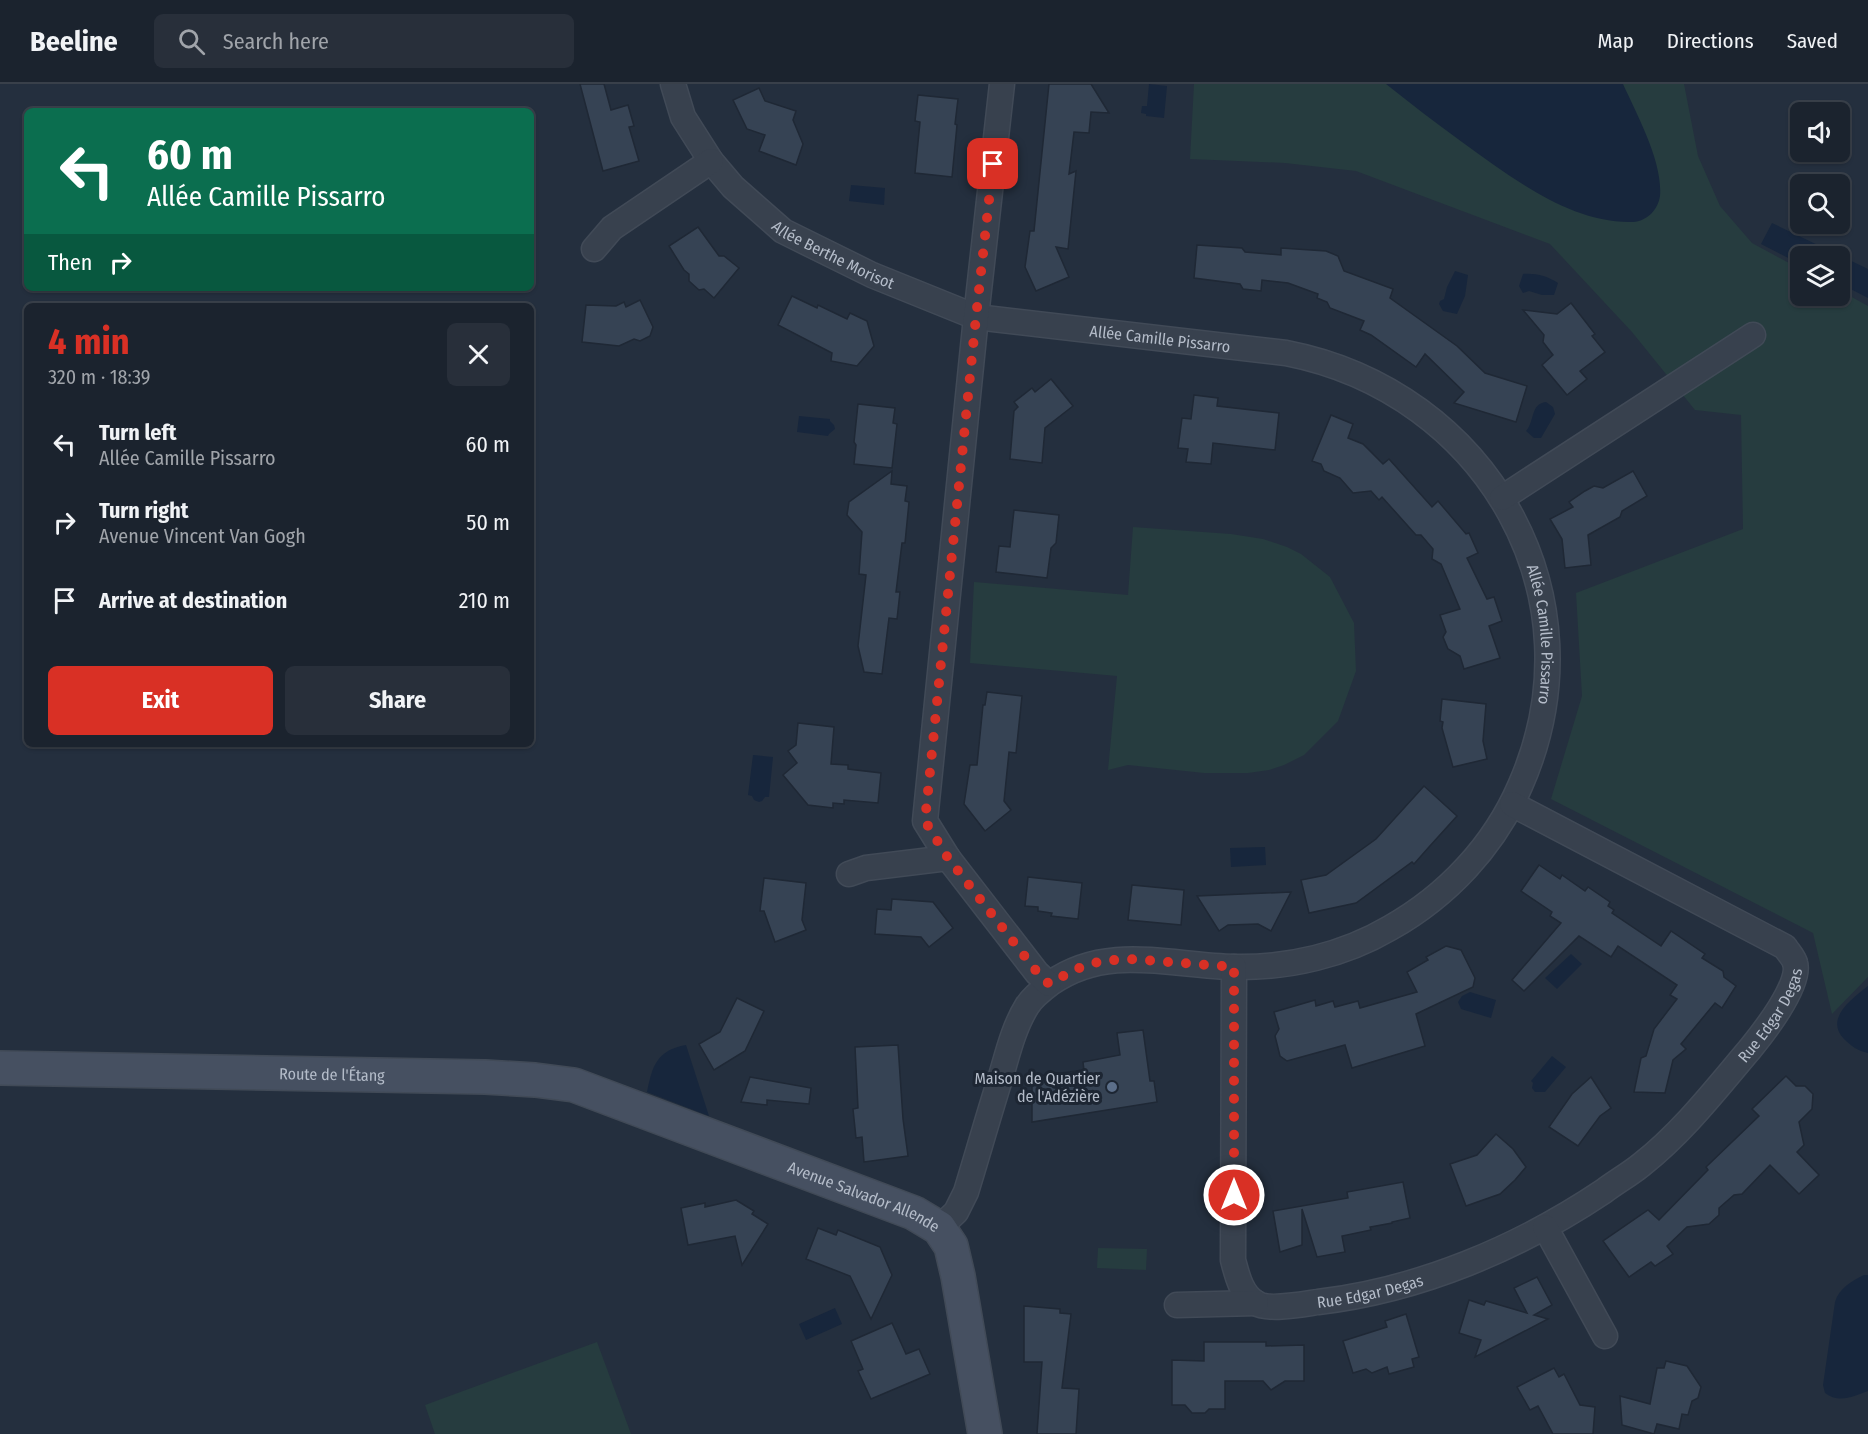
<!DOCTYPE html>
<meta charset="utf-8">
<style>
:root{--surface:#1b232e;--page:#282f3a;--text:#f1f3f6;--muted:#a0a4aa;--line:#39404a;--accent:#d93025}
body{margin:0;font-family:"Fira Sans Condensed",sans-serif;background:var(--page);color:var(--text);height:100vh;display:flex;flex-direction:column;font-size:22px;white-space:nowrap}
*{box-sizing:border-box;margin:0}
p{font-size:20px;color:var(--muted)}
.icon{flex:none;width:33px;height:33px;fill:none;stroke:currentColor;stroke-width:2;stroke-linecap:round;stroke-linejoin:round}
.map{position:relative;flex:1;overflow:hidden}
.drawer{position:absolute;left:24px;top:219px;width:510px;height:444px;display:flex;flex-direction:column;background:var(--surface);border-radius:9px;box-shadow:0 2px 4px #0004,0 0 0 2px var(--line)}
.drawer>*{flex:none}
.banner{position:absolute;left:24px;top:24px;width:510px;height:183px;border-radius:9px;box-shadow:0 2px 4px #0004,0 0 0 2px var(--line);background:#0b6e4f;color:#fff;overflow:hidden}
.fabs{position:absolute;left:1790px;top:18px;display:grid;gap:12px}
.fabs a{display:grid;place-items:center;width:60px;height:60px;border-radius:9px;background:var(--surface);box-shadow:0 2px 4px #0004,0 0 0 2px var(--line);font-size:30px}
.pin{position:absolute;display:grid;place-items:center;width:51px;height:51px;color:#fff;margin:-26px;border-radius:12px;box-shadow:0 3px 9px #0006}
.me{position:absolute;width:66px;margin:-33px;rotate:0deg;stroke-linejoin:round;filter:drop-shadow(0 0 4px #0008)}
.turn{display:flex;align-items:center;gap:21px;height:126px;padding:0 24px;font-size:27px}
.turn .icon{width:78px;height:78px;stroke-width:2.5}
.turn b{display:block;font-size:42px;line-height:51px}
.then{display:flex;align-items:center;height:57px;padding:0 24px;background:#0003;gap:12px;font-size:22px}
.round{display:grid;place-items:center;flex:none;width:63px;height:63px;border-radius:9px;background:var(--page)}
.headline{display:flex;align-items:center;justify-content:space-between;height:102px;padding:0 24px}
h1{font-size:36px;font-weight:700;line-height:45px;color:var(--accent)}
.button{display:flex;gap:12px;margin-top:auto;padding:12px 24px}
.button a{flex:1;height:69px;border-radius:9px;background:var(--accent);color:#fff;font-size:24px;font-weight:700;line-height:69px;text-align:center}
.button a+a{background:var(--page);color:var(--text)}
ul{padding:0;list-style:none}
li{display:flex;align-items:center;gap:18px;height:78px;padding:0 24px}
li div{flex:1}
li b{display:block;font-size:22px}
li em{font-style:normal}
header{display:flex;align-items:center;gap:36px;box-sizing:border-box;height:84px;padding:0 30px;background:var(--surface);border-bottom:2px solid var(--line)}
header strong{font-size:28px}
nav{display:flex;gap:33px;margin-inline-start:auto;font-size:21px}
.search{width:420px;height:54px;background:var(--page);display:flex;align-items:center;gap:15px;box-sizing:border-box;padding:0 21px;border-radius:9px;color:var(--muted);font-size:22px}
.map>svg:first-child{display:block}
.green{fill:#263c3f}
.water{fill:#17263c}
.building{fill:#364354;stroke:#1f2835;stroke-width:1.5}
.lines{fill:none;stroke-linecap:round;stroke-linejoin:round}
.street-casing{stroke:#414a57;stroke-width:27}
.secondary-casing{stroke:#414a57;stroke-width:36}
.street{stroke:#38414e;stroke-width:24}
.secondary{stroke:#465061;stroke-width:33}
.route{stroke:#d93025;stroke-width:10;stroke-dasharray:0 18}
.service-dot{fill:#5c6f8a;stroke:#1d2633;stroke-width:2}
.labels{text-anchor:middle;stroke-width:6;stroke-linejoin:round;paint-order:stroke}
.street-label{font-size:16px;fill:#b4bcc9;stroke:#1d2633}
.poi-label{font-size:16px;fill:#b4bcc9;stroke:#1d2633;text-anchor:end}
</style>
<header>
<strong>Beeline</strong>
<div class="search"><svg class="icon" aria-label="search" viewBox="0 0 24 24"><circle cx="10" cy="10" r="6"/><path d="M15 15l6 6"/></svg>Search here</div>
<nav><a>Map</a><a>Directions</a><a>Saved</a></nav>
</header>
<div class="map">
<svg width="1868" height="1350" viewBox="0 0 1868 1350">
<rect width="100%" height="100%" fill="#242f3e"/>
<!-- green -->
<g class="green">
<path d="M1194,0H1684L1698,72L1720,122L1752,159L1800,185V212H1839V206L1868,222V893L1832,930L1813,849L1551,715L1582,612L1576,509L1743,445L1741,331L1695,326L1632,248L1550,160L1356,87L1285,79L1190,75Z"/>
<path d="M1133,443L1231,450L1263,455L1287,463L1301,470L1330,493L1354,539L1356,587L1338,637L1304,671L1284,681L1269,686L1248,689H1204L1128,681L1108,686L1117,592L970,579L974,498L1128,511Z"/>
<path d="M1098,1164L1147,1165L1146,1186L1097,1184Z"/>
<path d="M597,1258L631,1350H435L425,1321Z"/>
</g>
<!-- water -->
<g class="water">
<path d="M1149,0L1167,2L1164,34L1146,32V30L1141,29L1142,22H1147Z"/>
<path d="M1386,0H1623C1637,31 1663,78 1660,112C1658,126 1647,137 1633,138C1570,140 1511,93 1462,58C1436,39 1411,20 1386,0Z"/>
<path d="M851,101L885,104L884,121L849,117Z"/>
<path d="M1772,139L1868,185V214L1839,199V172H1800V180L1761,160Z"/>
<path d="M1455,187L1468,191L1465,212L1457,230L1443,227L1439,220L1440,217L1444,215L1447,203Z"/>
<path d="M1523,190C1536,189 1547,192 1558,199L1554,211H1542L1529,207L1523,209L1519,202Z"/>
<path d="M1546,318L1553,323L1555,330L1541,354H1534L1526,347C1535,337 1530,320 1546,318Z"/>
<path d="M799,332L830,335V337L834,341L835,345L829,350L828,352L797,348Z"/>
<path d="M753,671L773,673L769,713H765L762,717L759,718L754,716L752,712L748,711Z"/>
<path d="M1265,763L1266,781L1231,783L1230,764Z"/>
<path d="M1571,870L1582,880L1557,905L1545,894Z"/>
<path d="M1868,902V969C1858,967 1851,962 1844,955C1824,934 1853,914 1868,902Z"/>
<path d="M1470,908L1496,916L1491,934L1461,925L1458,918L1462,912Z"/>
<path d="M686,961L709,1032L647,1008C652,982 657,966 686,961Z"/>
<path d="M1552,972L1566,983L1545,1008H1535L1532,1004L1533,999L1531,997Z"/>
<path d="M1864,1191H1868V1307C1854,1312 1839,1320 1825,1309L1823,1301L1835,1218C1839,1204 1852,1197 1864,1191Z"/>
<path d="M835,1224L842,1240L806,1256L799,1240Z"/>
</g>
<!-- building -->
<g class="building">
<path d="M580,0H604L611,26L628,21L634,42L629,43L639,77L603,87Z"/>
<path d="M1049,0H1091L1109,29L1091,28L1089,49L1074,48L1069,90L1076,87L1068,165L1056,163L1069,193L1036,207L1025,183L1030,147H1034Z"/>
<path d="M759,4L765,17L796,27L793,36L803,60L796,81L759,67L765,51L747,45L733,16Z"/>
<path d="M918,11L958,15L955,40L957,41L952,93L915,89L920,38L915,37Z"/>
<path d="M698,143L719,172H724L739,184L714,214L704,205L699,206L689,197V190L684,186L669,162Z"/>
<path d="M1197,161L1242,164L1245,168L1281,171V164L1326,167L1338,172L1344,187L1393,205L1390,214L1457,262L1485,289L1527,302L1516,338L1454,319L1464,308L1425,270L1416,283L1371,251L1360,246L1364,237L1330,224L1327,218L1317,214L1318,210L1288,199L1262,196L1261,207L1243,205L1240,200L1194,194Z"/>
<path d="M792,212L817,224L818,221L847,235L850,229L867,237L874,262L857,282L831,277L832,269L778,241Z"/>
<path d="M640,216L653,243L650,252L640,257L634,255L619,262L582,258L586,221L616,222L624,218L626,223Z"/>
<path d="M1571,219L1595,250L1592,252L1605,268L1580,287L1587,295L1567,311L1542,281L1553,271L1543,258L1544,251L1523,226L1557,230Z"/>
<path d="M1051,295L1073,322L1045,344L1042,379L1010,375L1014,327L1018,323L1014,318L1032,304L1035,308Z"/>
<path d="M1194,311L1218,314L1217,322L1279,329L1275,366L1213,359L1211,380L1186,378L1188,365L1178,364L1182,334L1191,335Z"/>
<path d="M858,320L895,324L893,339L897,340L892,384L854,380L856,361L854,358Z"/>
<path d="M1331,331L1353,340L1348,354L1363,360L1383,380L1389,375L1432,423L1438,417L1466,450L1469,449L1478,469L1467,474L1487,515L1494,513L1502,537L1489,542L1500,574L1464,585L1460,572L1448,565L1443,553L1446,548L1440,531L1460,525L1441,480L1432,475L1433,465L1421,451H1416L1382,413L1379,416L1371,407L1353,409L1340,394L1324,387L1321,380L1312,377Z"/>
<path d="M892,387L891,400L907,402L905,417L909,418L905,459H902L896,508H900L897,535L889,534L882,590L864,588L858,562L866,491L859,490L862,448L847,431L849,418Z"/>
<path d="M1633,387L1647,412L1622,427L1620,433L1588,451L1591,481L1565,484L1562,455L1550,435L1573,423L1569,418L1585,407L1594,402L1603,404Z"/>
<path d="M1014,426L1059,431L1056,459L1051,464L1047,494L996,488L999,462L1010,463Z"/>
<path d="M987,608L1022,612L1016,669L1009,668L1004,717L1011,726L985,747L964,720L970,681H977L983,621H985Z"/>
<path d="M1442,615L1486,620L1483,657L1487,675L1453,683L1442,644L1443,638L1440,637Z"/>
<path d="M798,639L834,643L831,680L848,681V685L881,689L878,719L844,716V720L833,719V724L808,721L783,691L797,679L788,667L796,661Z"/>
<path d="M1424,702L1457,732L1429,763L1414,780L1412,778L1356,819L1309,829L1301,796L1326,791L1376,755Z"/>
<path d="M1539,781L1560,795L1562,791L1585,807L1588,803L1610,818L1608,822L1614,826L1612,829L1661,862L1671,847L1705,870L1702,874L1723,887L1724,893L1736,902L1722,924L1715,919L1681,960L1686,965L1673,976L1665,1009L1634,1008L1641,974L1646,972L1654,945L1677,915L1670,911L1677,901L1618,862L1611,873L1579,852L1524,907L1512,896L1561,839L1550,832L1552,828L1521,807Z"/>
<path d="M1028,793L1082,799L1078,835L1051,832L1052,829L1038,827V823L1025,822Z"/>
<path d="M764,794L806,799L802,836L806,846L775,858L764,827H760Z"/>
<path d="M1132,801L1184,806L1181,841L1128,836Z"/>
<path d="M1291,808L1271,847L1258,840L1228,841L1219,847L1197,812Z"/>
<path d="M892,815L933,818L953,844L929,863L921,853L875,850L877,825L891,826Z"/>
<path d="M1446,862L1461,866L1475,894L1473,903L1416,930L1425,962L1352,984L1345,961L1287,977L1280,972L1275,952L1279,945L1274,928L1315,916L1316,922L1333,917L1335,923L1358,917L1360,924L1417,908L1407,888L1428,876L1426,873Z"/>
<path d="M737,914L764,927L745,967L714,986L699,960L720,948Z"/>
<path d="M1143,946L1150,997H1154L1157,1018L1032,1038V993L1084,986L1083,978L1120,971L1117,949Z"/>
<path d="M898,961L903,1035L908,1072L864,1078L862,1053L856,1054L853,1025L858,1024L855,963Z"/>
<path d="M1786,992L1796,1002H1805L1813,1010L1812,1025L1799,1038L1804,1061L1797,1068L1819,1091L1799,1110L1770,1081L1742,1110L1734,1111L1719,1124V1131L1709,1140L1687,1143L1667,1162L1673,1170L1655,1182L1651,1178L1629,1193L1603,1157L1648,1126L1659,1136L1708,1086L1706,1083L1759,1032L1752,1025Z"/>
<path d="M750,993L811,1004L809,1020L767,1016V1021L741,1018Z"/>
<path d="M1591,993L1611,1024L1600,1032L1578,1062L1549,1043L1572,1010Z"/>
<path d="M1496,1050L1513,1065L1526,1083L1515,1096L1500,1110L1466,1122L1450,1080L1477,1071Z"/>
<path d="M1403,1098L1410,1134L1392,1138V1139L1370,1143L1371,1146L1342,1152L1345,1168L1317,1173L1302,1125V1161L1280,1168L1273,1127L1348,1114L1347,1108Z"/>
<path d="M736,1116L754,1127L752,1130L768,1140L742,1181L735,1152L688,1161L681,1124L705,1119V1123Z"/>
<path d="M818,1144L836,1151L838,1146L880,1163L892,1191L871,1235L850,1192L806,1175Z"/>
<path d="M1537,1193L1552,1221L1534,1231L1548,1235L1475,1273L1481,1256L1459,1249L1469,1216L1484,1221L1486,1217L1527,1229L1514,1204Z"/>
<path d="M1024,1222L1060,1225V1229L1071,1230L1062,1304L1079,1305L1076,1350H1037L1042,1278H1024Z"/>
<path d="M1406,1230L1419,1273L1412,1275L1414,1283L1389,1290L1387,1283L1372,1289L1366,1285L1353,1289L1343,1257L1387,1243L1385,1237Z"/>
<path d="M892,1239L906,1270L919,1265L930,1290L871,1315L858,1287L863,1285L851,1257Z"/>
<path d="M1204,1258H1266V1262L1304,1261V1297H1285L1271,1306L1263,1297H1225V1325H1209L1205,1329H1192L1185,1321H1172V1276L1204,1277Z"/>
<path d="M1666,1277L1687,1282L1701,1303L1698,1314L1692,1317L1688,1331L1682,1330L1679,1345L1657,1340L1654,1350L1622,1341L1620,1312L1650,1320L1657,1284H1664Z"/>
<path d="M1554,1284L1559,1293L1564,1290L1580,1321L1595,1323L1593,1350H1553L1538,1322L1530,1326L1517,1303Z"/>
</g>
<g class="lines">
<defs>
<g id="street">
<path id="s1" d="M673,0L683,33L711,77L733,103L783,147L872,191L976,233L1286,269C1487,308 1604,513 1520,702C1494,762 1447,812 1390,844C1344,871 1289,884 1235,883C1171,882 1108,859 1051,899C1043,905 1032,914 1027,922C1014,943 1008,968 1001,992C989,1030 978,1069 966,1108L956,1128L939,1144"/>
<path d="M1002,0L976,233L925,737L948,774L1037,889L1049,900"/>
<path d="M594,165L612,144L711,77"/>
<path d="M1502,414L1753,251"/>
<path d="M849,790L866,784L948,774"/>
<path id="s2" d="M1234,883L1233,1176C1237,1191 1241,1210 1256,1219C1268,1227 1304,1220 1318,1218C1420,1206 1519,1164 1604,1107C1616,1098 1630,1090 1641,1081C1683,1048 1716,1005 1750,965C1763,949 1802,900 1795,879C1794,874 1788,868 1785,863L1512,720"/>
<path d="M1545,1143L1605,1252"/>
<path d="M1177,1221L1256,1219"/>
</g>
<g id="secondary">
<path id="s3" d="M0,984L485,993L535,996L574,1001L914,1129L939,1144L951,1162L958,1192L985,1350"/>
</g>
</defs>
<!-- street casing -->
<use href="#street" class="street-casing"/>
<!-- secondary casing -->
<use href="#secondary" class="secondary-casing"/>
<!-- street -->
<use href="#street" class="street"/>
<!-- secondary -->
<use href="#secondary" class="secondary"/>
</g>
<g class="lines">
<!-- route -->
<path class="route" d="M993,80L976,233L925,737L948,774L1037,888L1049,900L1076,885L1101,877L1130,875L1234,883V1111"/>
</g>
<!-- markers -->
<circle class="service-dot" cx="1112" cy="1003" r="6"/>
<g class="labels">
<!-- street labels -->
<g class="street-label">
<text dy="6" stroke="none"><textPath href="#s1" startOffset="243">Allée Berthe Morisot</textPath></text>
<text dy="6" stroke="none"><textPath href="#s1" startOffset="584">Allée Camille Pissarro</textPath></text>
<text dy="6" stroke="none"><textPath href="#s1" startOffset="1122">Allée Camille Pissarro</textPath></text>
<text dy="6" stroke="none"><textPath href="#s2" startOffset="960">Rue Edgar Degas</textPath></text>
<text dy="6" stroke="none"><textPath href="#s3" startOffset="332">Route de l'Étang</textPath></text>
<text dy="6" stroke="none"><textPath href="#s3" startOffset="885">Avenue Salvador Allende</textPath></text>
<text dy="6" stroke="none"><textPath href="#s2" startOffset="459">Rue Edgar Degas</textPath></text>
</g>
<!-- poi labels -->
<g class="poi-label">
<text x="1100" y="1000">Maison de Quartier<tspan x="1100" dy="18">de l'Adézière</tspan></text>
</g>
</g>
</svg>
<div class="fabs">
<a><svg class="icon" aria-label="sound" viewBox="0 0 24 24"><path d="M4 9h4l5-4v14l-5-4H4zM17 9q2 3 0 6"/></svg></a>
<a><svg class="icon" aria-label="search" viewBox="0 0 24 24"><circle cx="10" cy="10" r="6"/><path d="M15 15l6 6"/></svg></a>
<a><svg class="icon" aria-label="layers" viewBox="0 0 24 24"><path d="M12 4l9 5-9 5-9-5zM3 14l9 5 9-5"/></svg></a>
</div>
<div class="pin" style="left:993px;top:80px;background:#d93025"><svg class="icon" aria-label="arrive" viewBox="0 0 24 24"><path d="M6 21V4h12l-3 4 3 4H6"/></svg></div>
<svg class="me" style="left:1234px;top:1111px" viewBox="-20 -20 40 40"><circle r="17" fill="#d93025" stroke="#fff" stroke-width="3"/><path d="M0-11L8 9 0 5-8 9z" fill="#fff"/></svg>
<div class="banner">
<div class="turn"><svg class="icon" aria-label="left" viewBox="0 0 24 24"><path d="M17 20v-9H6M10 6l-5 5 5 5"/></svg><div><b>60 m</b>Allée Camille Pissarro</div></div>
<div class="then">Then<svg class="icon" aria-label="right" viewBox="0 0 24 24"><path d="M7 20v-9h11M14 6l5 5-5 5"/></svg></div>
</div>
<section class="drawer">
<div class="headline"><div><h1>4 min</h1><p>320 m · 18:39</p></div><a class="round"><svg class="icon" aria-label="close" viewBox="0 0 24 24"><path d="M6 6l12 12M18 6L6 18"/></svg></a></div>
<ul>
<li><svg class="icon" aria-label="left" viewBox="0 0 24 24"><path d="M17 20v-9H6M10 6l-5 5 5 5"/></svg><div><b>Turn left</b><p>Allée Camille Pissarro</p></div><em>60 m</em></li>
<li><svg class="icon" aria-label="right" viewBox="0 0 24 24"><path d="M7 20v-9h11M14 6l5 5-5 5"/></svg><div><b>Turn right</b><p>Avenue Vincent Van Gogh</p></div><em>50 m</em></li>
<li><svg class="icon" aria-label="arrive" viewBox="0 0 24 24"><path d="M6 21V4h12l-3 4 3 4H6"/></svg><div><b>Arrive at destination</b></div><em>210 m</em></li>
</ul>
<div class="button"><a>Exit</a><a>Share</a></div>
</section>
</div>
